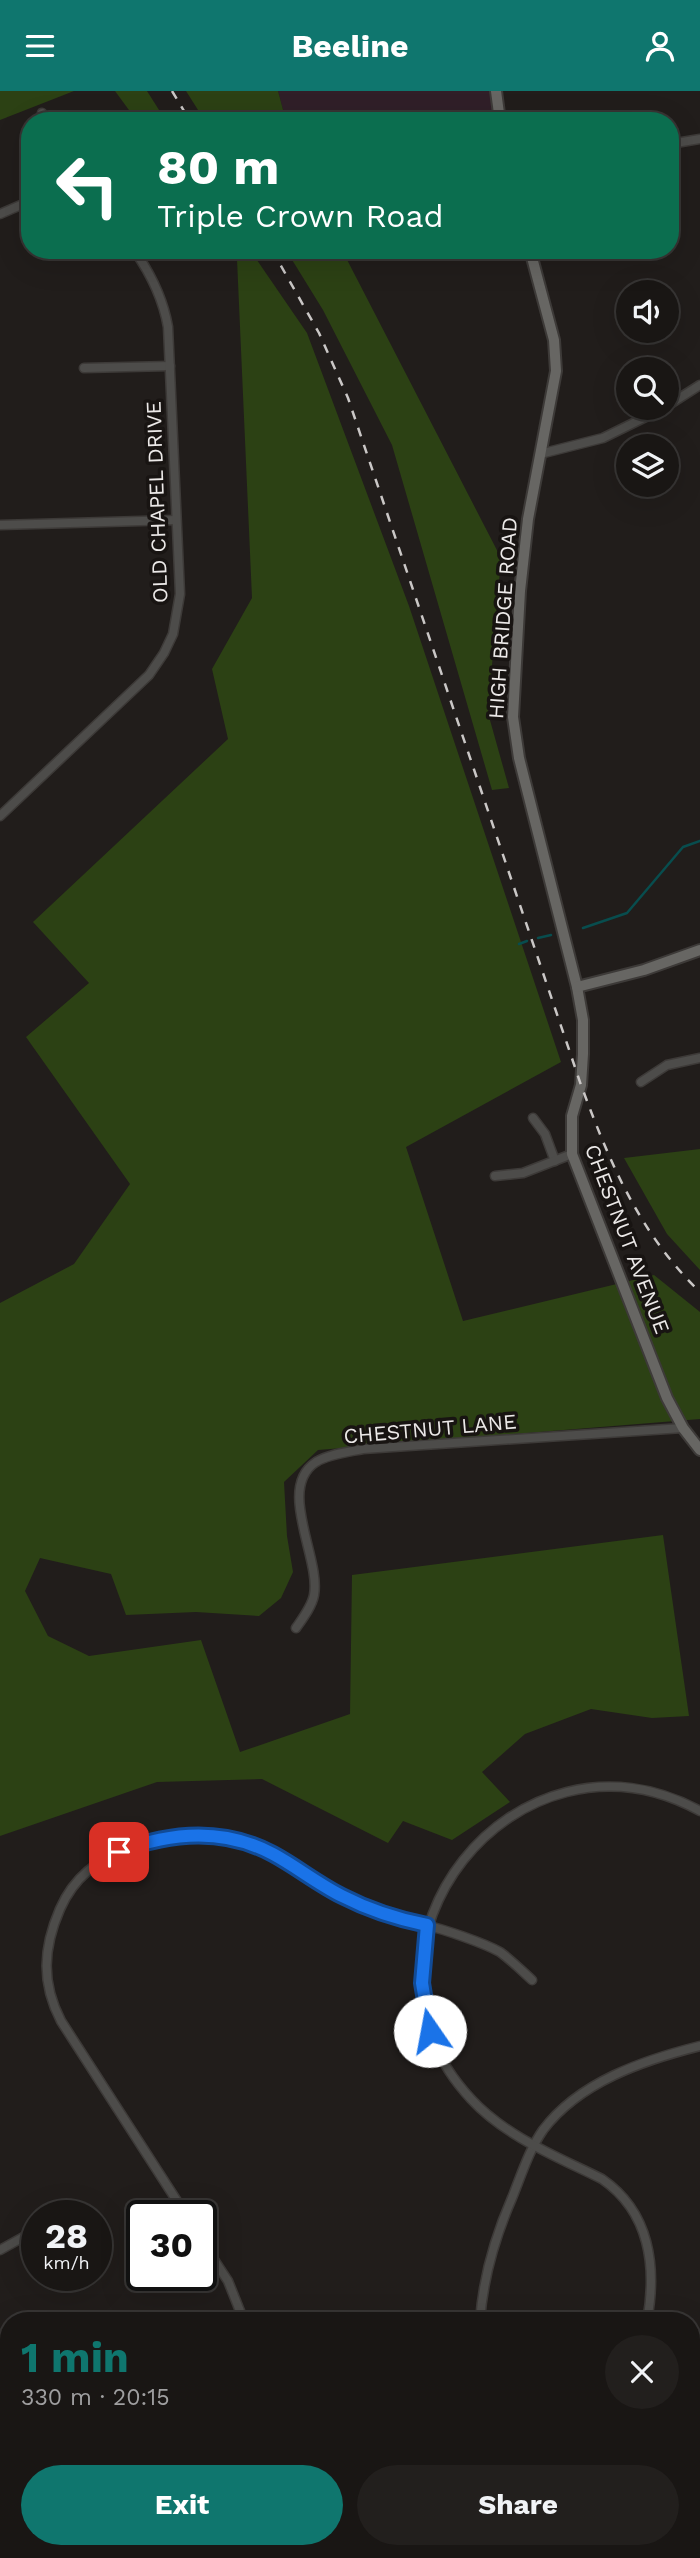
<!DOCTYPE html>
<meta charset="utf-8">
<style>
:root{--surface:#191614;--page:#221f1d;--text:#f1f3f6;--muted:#9f9fa0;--line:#373534;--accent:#0f766e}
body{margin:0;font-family:"Work Sans",sans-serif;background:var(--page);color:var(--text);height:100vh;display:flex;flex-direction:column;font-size:26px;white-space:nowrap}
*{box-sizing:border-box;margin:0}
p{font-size:23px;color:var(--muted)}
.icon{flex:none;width:38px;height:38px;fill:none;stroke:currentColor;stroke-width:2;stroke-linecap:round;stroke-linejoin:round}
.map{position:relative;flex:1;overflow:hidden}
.panel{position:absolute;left:0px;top:2221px;width:700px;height:247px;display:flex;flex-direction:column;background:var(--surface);border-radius:28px 28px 0 0;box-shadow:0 7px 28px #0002,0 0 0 2px var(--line)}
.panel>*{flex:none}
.hud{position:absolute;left:21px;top:21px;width:658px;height:147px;border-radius:28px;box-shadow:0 7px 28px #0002,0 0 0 2px var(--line);background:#0b6e4f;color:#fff;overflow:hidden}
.controls{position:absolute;left:616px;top:189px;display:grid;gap:14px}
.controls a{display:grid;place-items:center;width:63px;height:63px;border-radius:50%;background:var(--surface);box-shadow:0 7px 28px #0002,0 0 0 2px var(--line);font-size:35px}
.speed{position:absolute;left:21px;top:2109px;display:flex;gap:14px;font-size:35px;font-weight:700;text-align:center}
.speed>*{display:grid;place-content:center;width:91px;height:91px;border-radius:50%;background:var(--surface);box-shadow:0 7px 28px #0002,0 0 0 2px var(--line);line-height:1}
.speed small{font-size:18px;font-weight:400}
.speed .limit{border:4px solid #111;border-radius:10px;background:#fff;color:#111}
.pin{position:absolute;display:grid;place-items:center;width:60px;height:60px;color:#fff;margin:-30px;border-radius:14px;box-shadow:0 4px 10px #0006}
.me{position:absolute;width:77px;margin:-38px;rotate:348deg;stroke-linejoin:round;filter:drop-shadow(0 0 5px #0008)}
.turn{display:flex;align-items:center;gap:24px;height:147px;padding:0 21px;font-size:32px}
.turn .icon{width:91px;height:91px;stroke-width:2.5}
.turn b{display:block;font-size:49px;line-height:60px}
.round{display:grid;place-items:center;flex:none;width:74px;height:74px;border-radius:37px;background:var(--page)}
.headline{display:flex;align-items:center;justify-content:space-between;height:119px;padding:0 21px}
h1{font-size:42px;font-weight:700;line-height:52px;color:var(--accent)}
.action{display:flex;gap:14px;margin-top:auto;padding:14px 21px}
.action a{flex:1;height:80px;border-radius:42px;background:var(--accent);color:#fff;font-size:28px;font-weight:700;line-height:80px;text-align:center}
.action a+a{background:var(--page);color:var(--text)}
header{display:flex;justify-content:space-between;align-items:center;height:91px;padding:0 21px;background:var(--accent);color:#fff;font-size:32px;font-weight:700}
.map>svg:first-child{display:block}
.education{fill:#301f28}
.green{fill:#2c4114}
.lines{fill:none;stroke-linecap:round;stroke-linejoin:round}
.stream{stroke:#084d4e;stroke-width:2.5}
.street-casing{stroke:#3d3a38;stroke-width:11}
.secondary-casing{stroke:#3d3a38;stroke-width:14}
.street{stroke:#4d4c4a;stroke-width:8}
.secondary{stroke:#676663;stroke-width:10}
.rail{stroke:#cac7c6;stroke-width:2.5;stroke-dasharray:9 9;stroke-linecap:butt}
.route-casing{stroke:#114b97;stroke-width:18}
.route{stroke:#1a73e8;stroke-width:12}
.labels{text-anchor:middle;stroke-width:7;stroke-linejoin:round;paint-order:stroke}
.street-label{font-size:21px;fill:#ece9e8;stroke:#181412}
</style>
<header><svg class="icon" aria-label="menu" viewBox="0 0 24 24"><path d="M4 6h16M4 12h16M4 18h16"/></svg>Beeline<svg class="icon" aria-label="person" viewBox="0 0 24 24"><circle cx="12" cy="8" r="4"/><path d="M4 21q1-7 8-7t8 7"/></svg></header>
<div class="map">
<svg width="700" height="2467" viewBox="0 0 700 2467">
<rect width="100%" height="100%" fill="#211d1b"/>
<!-- education -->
<path class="education" d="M278,0H490L494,30H286Z"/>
<!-- green -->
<g class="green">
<path d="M0,0H74L0,29Z"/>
<path d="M115,0H147L166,30H137Z"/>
<path d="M186,0H278L286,30H205Z"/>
<path d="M231,159H250L307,242L409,515L561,971L406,1056L463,1230L654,1184L700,1221V1328L318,1359L284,1391L287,1445L293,1481L281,1507L259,1525L196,1521L126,1524L111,1483L40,1467L25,1500L48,1545L89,1565L201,1549L240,1661L350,1623L352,1484L663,1444L689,1625L652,1627L591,1618L525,1643L482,1681L510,1711L452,1749L403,1730L388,1752L262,1688L157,1691L0,1745V1212L74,1173L130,1093L26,946L89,892L33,831L228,648L212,578L252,507L237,168Z"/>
<path d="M286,159H342L501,467L488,622L509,697L492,699L392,354L323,219Z"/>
<path d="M700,1058V1179L667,1143L624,1067Z"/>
</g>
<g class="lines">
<!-- stream -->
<g class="stream">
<path d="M583,837L627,822L683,756L700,750"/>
<path d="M538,847L551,844"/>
<path d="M519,853L527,850"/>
</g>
<defs>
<g id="street">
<path d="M42,22L45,30"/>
<path d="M670,53L700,48"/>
<path d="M0,123L30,110"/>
<path d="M84,277L170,275"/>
<path d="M667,315L700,294"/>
<path d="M540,363L603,347L664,317"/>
<path d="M0,434L176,429"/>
<path d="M0,725L149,584L164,562L173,543L180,503L168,236C163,207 151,183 134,159"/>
<path d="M641,991L667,974L700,967"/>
<path d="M533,1027L545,1043L555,1070"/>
<path d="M495,1085L523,1082L572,1063"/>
<path d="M296,1537C303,1527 312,1515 314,1504C321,1467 276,1397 316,1371C329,1363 348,1361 363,1358L683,1337"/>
<path d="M186,2124L61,1930C41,1892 43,1857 60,1818C74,1786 97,1769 129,1757C175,1739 228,1740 273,1763C308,1781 337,1805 374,1820C391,1827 408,1829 425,1834C443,1838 484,1852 500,1861C511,1869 521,1879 532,1889"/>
<path d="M201,2149L228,2190L244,2230"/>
<path d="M0,2159L36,2139"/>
<path d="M480,2230C483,2187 495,2146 512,2107C521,2085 529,2059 543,2039C579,1991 644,1969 700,1955"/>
<path d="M647,2230C657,2176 650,2121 602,2088C558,2066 506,2046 471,2008C329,1856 516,1619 700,1720"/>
<path d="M0,2372L9,2373"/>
<path d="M691,2401L700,2400"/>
<path d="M464,2459L474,2467"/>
<path d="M526,2467L534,2459"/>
</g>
<g id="secondary">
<path d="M496,0L500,30"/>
<path d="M530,159L554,249L556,280L528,428L520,500L513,626L519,667L577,896L583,929V963L581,994L572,1025V1063L667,1307L683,1337L700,1359"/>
<path d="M577,896L644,879L700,859"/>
</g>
</defs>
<!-- street casing -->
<use href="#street" class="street-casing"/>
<!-- secondary casing -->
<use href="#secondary" class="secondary-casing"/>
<!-- street -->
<use href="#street" class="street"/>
<!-- secondary -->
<use href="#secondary" class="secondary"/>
<!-- rail -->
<g class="rail">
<path d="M172,0L190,30"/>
<path d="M272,159L319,242L348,307L581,994C610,1072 639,1142 700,1201"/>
</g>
</g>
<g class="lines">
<defs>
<path id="route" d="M119,1761C170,1741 224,1737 273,1763C297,1776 318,1793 342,1805C369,1819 397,1828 427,1834L422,1892L430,1940"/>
</defs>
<!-- route casing -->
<use href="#route" class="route-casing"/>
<!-- route -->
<use href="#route" class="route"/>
</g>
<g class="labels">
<!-- street labels -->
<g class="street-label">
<text transform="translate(157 411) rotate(-92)" y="7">OLD CHAPEL DRIVE</text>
<text transform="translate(503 527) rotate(-86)" y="7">HIGH BRIDGE ROAD</text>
<text transform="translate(627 1148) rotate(69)" y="7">CHESTNUT AVENUE</text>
<text transform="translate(430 1338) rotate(-5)" y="7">CHESTNUT LANE</text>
</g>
</g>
</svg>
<div class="controls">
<a><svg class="icon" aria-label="sound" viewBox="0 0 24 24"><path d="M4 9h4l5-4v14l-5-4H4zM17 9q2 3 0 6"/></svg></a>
<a><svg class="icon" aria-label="search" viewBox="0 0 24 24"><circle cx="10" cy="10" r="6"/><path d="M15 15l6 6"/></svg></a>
<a><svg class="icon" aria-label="layers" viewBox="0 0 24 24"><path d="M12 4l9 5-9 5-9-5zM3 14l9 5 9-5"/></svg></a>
</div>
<div class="speed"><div>28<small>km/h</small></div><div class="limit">30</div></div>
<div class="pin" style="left:119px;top:1761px;background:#d93025"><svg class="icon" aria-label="arrive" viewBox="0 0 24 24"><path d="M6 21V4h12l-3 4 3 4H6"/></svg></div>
<svg class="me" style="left:430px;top:1940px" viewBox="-20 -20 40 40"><circle r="19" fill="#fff"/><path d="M0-13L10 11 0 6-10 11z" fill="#1a73e8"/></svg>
<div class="hud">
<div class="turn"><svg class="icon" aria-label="left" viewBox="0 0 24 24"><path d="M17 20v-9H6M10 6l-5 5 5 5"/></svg><div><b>80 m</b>Triple Crown Road</div></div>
</div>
<section class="panel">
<div class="headline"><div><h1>1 min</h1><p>330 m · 20:15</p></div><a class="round"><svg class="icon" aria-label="close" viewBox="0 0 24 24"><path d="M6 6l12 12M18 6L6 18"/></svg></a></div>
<div class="action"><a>Exit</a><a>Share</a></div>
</section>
</div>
